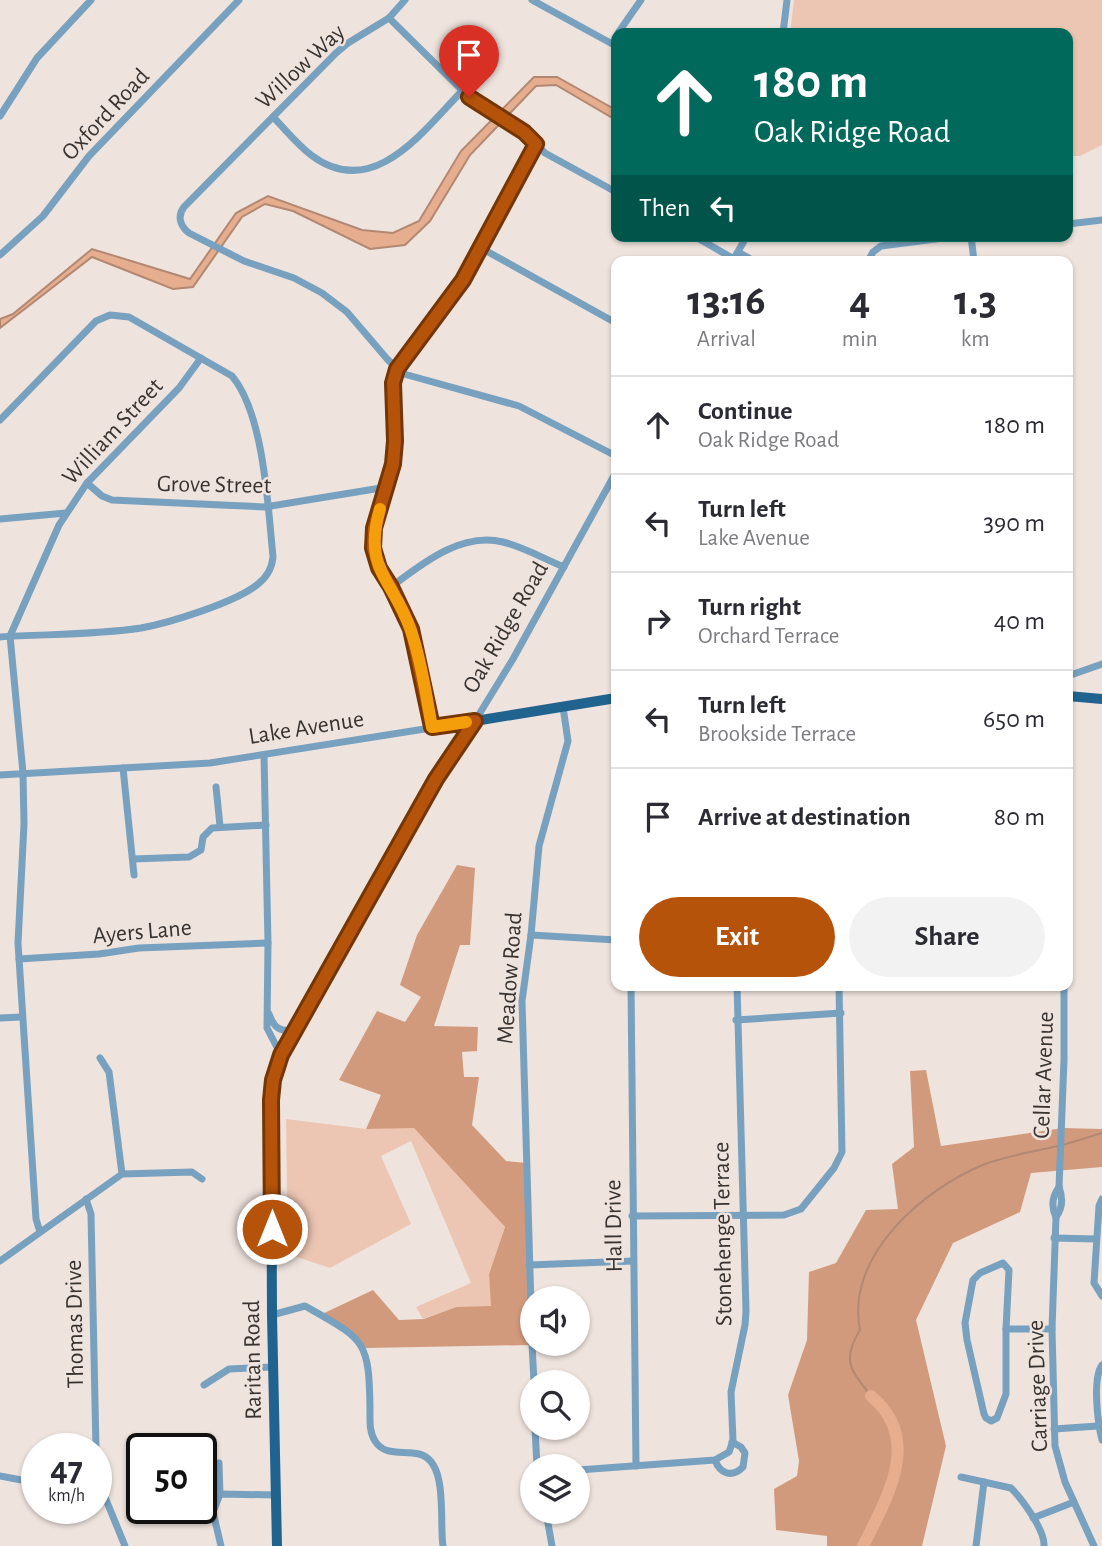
<!DOCTYPE html>
<style>
:root{--surface:#fff;--page:#f2f2f3;--text:#2b2b33;--muted:#7c7c81;--line:#e1e1e2;--accent:#b45309}
body{margin:0;font-family:"Alegreya Sans",sans-serif;background:var(--page);color:var(--text);height:100vh;display:flex;flex-direction:column;font-size:26px;white-space:nowrap}
*{box-sizing:border-box;margin:0}
p{font-size:23px;color:var(--muted)}
.icon{flex:none;width:38px;height:38px;fill:none;stroke:currentColor;stroke-width:2;stroke-linecap:round;stroke-linejoin:round}
.map{position:relative;flex:1;overflow:hidden}
.panel{position:absolute;left:611px;top:256px;width:462px;height:735px;display:flex;flex-direction:column;background:var(--surface);border-radius:14px;box-shadow:0 2px 5px #0004}
.panel>*{flex:none}
.banner{position:absolute;left:611px;top:28px;width:462px;height:214px;border-radius:14px;box-shadow:0 2px 5px #0004;background:#00695c;color:#fff;overflow:hidden}
.tools{position:absolute;left:520px;top:1286px;display:grid;gap:14px}
.tools a{display:grid;place-items:center;width:70px;height:70px;border-radius:50%;background:var(--surface);box-shadow:0 2px 5px #0004;font-size:35px}
.speed{position:absolute;left:21px;top:1433px;display:flex;gap:14px;font-size:35px;font-weight:700;text-align:center}
.speed>*{display:grid;place-content:center;width:91px;height:91px;border-radius:50%;background:var(--surface);box-shadow:0 2px 5px #0004;line-height:1}
.speed small{font-size:18px;font-weight:400}
.speed .limit{border:4px solid #111;border-radius:10px;background:#fff;color:#111}
.pin{position:absolute;display:grid;place-items:center;width:60px;height:60px;color:#fff;margin:-72px -30px;border-radius:50% 50% 50% 0;rotate:-45deg;box-shadow:0 0 7px #0007}
.pin .icon{rotate:45deg}
.me{position:absolute;width:77px;margin:-38px;rotate:0deg;stroke-linejoin:round;filter:drop-shadow(0 0 5px #0008)}
.turn{display:flex;align-items:center;gap:24px;height:147px;padding:0 28px;font-size:32px}
.turn .icon{width:91px;height:91px;stroke-width:2.5}
.turn b{display:block;font-size:49px;line-height:60px}
.then{display:flex;align-items:center;height:66px;padding:0 28px;background:#0003;gap:14px;font-size:26px}
.eta{display:flex;justify-content:space-evenly;align-items:center;height:119px;text-align:center}
.eta b{font-size:42px;font-weight:700;line-height:49px}
.action{display:flex;gap:14px;margin-top:auto;padding:14px 28px}
.action a{flex:1;height:80px;border-radius:42px;background:var(--accent);color:#fff;font-size:28px;font-weight:700;line-height:80px;text-align:center}
.action a+a{background:var(--page);color:var(--text)}
ul{padding:0;list-style:none}
li{display:flex;align-items:center;gap:21px;height:98px;padding:0 28px;border-top:2px solid var(--line)}
li div{flex:1}
li b{display:block;font-size:26px}
li em{font-style:normal}
.map>svg:first-child{display:block}
.green{fill:#edc6b3}
.forest{fill:#d29a7c}
.water{fill:#e6ad8f;stroke:#b28873;stroke-width:2}
.lines{fill:none;stroke-linecap:round;stroke-linejoin:round}
.stream{stroke:#b28873;stroke-width:2}
.river{stroke:#e6ad8f;stroke-width:12}
.minor{stroke:#78a1bf;stroke-width:7}
.major{stroke:#20638e;stroke-width:10}
.route-casing{stroke:#753606;stroke-width:18}
.route{stroke:#b45309;stroke-width:12}
.slow{stroke:#f59e0b;stroke-width:12}
.labels{text-anchor:middle;stroke-width:5;stroke-linejoin:round;paint-order:stroke}
.street-label{font-size:24px;fill:#383331;stroke:#efe3dd}
</style>
<div class="map">
<svg width="1102" height="1546" viewBox="0 0 1102 1546">
<rect width="100%" height="100%" fill="#efe3dd"/>
<!-- green -->
<g class="green">
<path d="M794,0H1102V145L1080,156H1068V33H790Z"/>
<path d="M286,1119L366,1129L414,1127L505,1227L489,1274L492,1307H456L423,1319L416,1307L471,1283L411,1141L381,1156L411,1224L330,1268L288,1254Z"/>
</g>
<!-- forest -->
<g class="forest">
<path d="M457,865L475,868L470,945H460L434,1026L478,1027L477,1051L462,1052L464,1077H479L472,1125L506,1161L526,1163L530,1345L366,1348L320,1315L373,1290L399,1320L424,1319L456,1307L491,1306L489,1274L505,1227L414,1128L366,1129L381,1095L339,1080L377,1011L405,1022L421,997L400,985L417,935Z"/>
<path d="M926,1070L941,1146L1063,1128L1102,1129V1167L1031,1173L1020,1212L953,1243L916,1320L946,1446L922,1546H827V1536L776,1530L774,1489L797,1476L799,1461L788,1395L807,1340L809,1272L836,1263L866,1210L898,1209L892,1164L914,1147L910,1071Z"/>
</g>
<!-- water -->
<path class="water" d="M534,77H557L616,110V120L556,85L536,86L470,155L430,221L405,245L370,249L293,211L265,204L242,217L193,287L173,289L92,257L0,328V319L13,314L92,249L190,279L236,213L268,196L362,230L393,233L419,221L461,151Z"/>
<g class="lines">
<!-- stream -->
<g class="stream">
<path d="M1063,1145L1102,1133"/>
<path d="M871,1396C851,1370 841,1361 860,1330C845,1256 923,1189 985,1164C1009,1155 1033,1152 1058,1146"/>
</g>
<!-- river -->
<path class="river" d="M863,1546C887,1498 923,1439 871,1396"/>
<!-- minor -->
<g class="minor">
<path d="M405,0L389,18L348,43L336,53L184,207C177,216 180,226 189,233L244,261L294,278L322,293L347,312L388,360L404,374L519,406L616,456"/>
<path d="M532,0L616,46"/>
<path d="M389,18L469,97L524,132L545,153L616,192"/>
<path d="M618,33L641,0"/>
<path d="M783,33L787,0"/>
<path d="M0,116L37,58L91,0"/>
<path d="M273,117C285,129 297,144 311,155C373,202 423,131 462,91"/>
<path d="M1068,224L1102,220"/>
<path d="M694,236L734,259"/>
<path d="M971,236L974,261"/>
<path d="M481,248L616,323"/>
<path d="M738,252L754,261"/>
<path d="M0,255L43,216L89,156L239,0"/>
<path d="M733,260L747,236"/>
<path d="M868,261L873,252L881,246L959,236"/>
<path d="M0,420L96,321L110,315L129,317L232,376C264,414 268,507 273,557C272,568 267,577 258,584C237,602 169,623 141,628C95,635 46,634 0,637"/>
<path d="M87,483L102,496L112,500L265,507L387,487"/>
<path d="M0,519L66,513"/>
<path d="M391,587C423,563 461,532 503,542C524,547 544,559 564,567"/>
<path d="M1068,676L1102,664"/>
<path d="M432,727L411,629L391,587L378,568L373,548L374,528L393,464L395,441L393,383L404,358L463,280L536,144"/>
<path d="M264,756L268,943L267,1028L281,1055"/>
<path d="M123,768L134,875"/>
<path d="M0,775L210,763L475,721L513,659L616,472"/>
<path d="M216,787L220,826"/>
<path d="M133,859L189,857L201,850L203,837L212,828L266,825"/>
<path d="M531,935L616,940"/>
<path d="M19,959L99,954L139,948L268,943"/>
<path d="M631,985L636,1466"/>
<path d="M269,1014C274,1028 280,1032 294,1030"/>
<path d="M0,1018L22,1017"/>
<path d="M736,1020L841,1013"/>
<path d="M100,1058L109,1072L122,1174"/>
<path d="M1059,1187C1052,1197 1051,1207 1056,1217L1052,1329L1055,1446L1065,1482L1094,1546"/>
<path d="M86,1199L91,1214L96,1449"/>
<path d="M1102,1199L1099,1206L1094,1283L1102,1296"/>
<path d="M632,1216L784,1215L801,1209L834,1168L842,1152L839,985"/>
<path d="M1056,1217C1063,1208 1063,1198 1059,1187L1064,1060V985"/>
<path d="M40,1232L36,1219L18,943L24,824L23,773L10,636L59,525L87,483L179,388L201,358"/>
<path d="M1054,1238L1096,1239"/>
<path d="M0,1261L122,1174L192,1172L202,1179"/>
<path d="M1003,1263L1009,1270L1006,1329V1394L997,1418L991,1421L986,1418L984,1414L967,1340L965,1323L973,1280L980,1273Z"/>
<path d="M529,1265L633,1261"/>
<path d="M272,1315L305,1306C365,1340 369,1339 370,1409C370,1420 369,1432 375,1441C385,1457 403,1450 419,1454C449,1461 439,1521 443,1546"/>
<path d="M1006,1329H1052"/>
<path d="M532,1340L522,1001L531,935L539,846L568,741L563,707"/>
<path d="M532,1344L534,1382"/>
<path d="M1102,1365C1092,1379 1098,1424 1102,1440"/>
<path d="M204,1385L229,1369L273,1367"/>
<path d="M535,1428L537,1466"/>
<path d="M1054,1429L1098,1426"/>
<path d="M96,1454L100,1485L125,1546"/>
<path d="M715,1460C720,1474 732,1478 743,1467L745,1453L741,1447L732,1442"/>
<path d="M201,1464L219,1463L220,1494"/>
<path d="M578,1470L715,1460L729,1452L733,1441L731,1392L745,1325L746,1311L737,985"/>
<path d="M0,1476L37,1483"/>
<path d="M961,1477L1011,1488C1022,1499 1045,1530 1044,1546"/>
<path d="M546,1512L552,1546"/>
<path d="M1033,1518L1074,1502"/>
<path d="M221,1546L213,1512L220,1494L276,1495"/>
<path d="M976,1546L984,1482"/>
</g>
<!-- major -->
<g class="major">
<path d="M1068,696L1102,699"/>
<path d="M277,1546L272,1315L271,1100L273,1080L279,1059L442,769L475,721L616,698"/>
</g>
</g>
<g class="lines">
<defs>
<path id="route" d="M272,1229L271,1100L273,1080L281,1055L436,779L475,721L432,727L411,629L391,587L379,568L373,548L374,528L393,464L395,441L393,383L397,369L463,280L536,144L524,132L469,97"/>
</defs>
<!-- route casing -->
<use href="#route" class="route-casing"/>
<!-- route -->
<use href="#route" class="route"/>
<!-- slow -->
<path class="slow" d="M380,509C362,571 394,579 411,631C422,662 426,696 432,727L466,722"/>
</g>
<g class="labels">
<!-- street labels -->
<g class="street-label">
<text transform="translate(300 66) rotate(-43)" y="8">Willow Way</text>
<text transform="translate(105 114) rotate(-47)" y="8">Oxford Road</text>
<text transform="translate(112 431) rotate(-47)" y="8">William Street</text>
<text transform="translate(214 484) rotate(1)" y="8">Grove Street</text>
<text transform="translate(505 627) rotate(-60)" y="8">Oak Ridge Road</text>
<text transform="translate(306 727) rotate(-9)" y="8">Lake Avenue</text>
<text transform="translate(142 931) rotate(-5)" y="8">Ayers Lane</text>
<text transform="translate(509 978) rotate(-86)" y="8">Meadow Road</text>
<text transform="translate(1043 1075) rotate(-88)" y="8">Cellar Avenue</text>
<text transform="translate(613 1226) rotate(-91)" y="8">Hall Drive</text>
<text transform="translate(722 1234) rotate(-91)" y="8">Stonehenge Terrace</text>
<text transform="translate(74 1324) rotate(-91)" y="8">Thomas Drive</text>
<text transform="translate(252 1360) rotate(-91)" y="8">Raritan Road</text>
<text transform="translate(1037 1386) rotate(-92)" y="8">Carriage Drive</text>
</g>
</g>
</svg>
<div class="tools">
<a><svg class="icon" aria-label="sound" viewBox="0 0 24 24"><path d="M4 9h4l5-4v14l-5-4H4zM17 9q2 3 0 6"/></svg></a>
<a><svg class="icon" aria-label="search" viewBox="0 0 24 24"><circle cx="10" cy="10" r="6"/><path d="M15 15l6 6"/></svg></a>
<a><svg class="icon" aria-label="layers" viewBox="0 0 24 24"><path d="M12 4l9 5-9 5-9-5zM3 14l9 5 9-5"/></svg></a>
</div>
<div class="speed"><div>47<small>km/h</small></div><div class="limit">50</div></div>
<div class="pin" style="left:469px;top:97px;background:#d93025"><svg class="icon" aria-label="arrive" viewBox="0 0 24 24"><path d="M6 21V4h12l-3 4 3 4H6"/></svg></div>
<svg class="me" style="left:272px;top:1229px" viewBox="-20 -20 40 40"><circle r="17" fill="#b45309" stroke="#fff" stroke-width="3"/><path d="M0-11L8 9 0 5-8 9z" fill="#fff"/></svg>
<div class="banner">
<div class="turn"><svg class="icon" aria-label="ahead" viewBox="0 0 24 24"><path d="M12 20V5M6 11l6-6 6 6"/></svg><div><b>180 m</b>Oak Ridge Road</div></div>
<div class="then">Then<svg class="icon" aria-label="left" viewBox="0 0 24 24"><path d="M17 20v-9H6M10 6l-5 5 5 5"/></svg></div>
</div>
<section class="panel">
<div class="eta">
<div><b>13:16</b><p>Arrival</p></div>
<div><b>4</b><p>min</p></div>
<div><b>1.3</b><p>km</p></div>
</div>
<ul>
<li><svg class="icon" aria-label="ahead" viewBox="0 0 24 24"><path d="M12 20V5M6 11l6-6 6 6"/></svg><div><b>Continue</b><p>Oak Ridge Road</p></div><em>180 m</em></li>
<li><svg class="icon" aria-label="left" viewBox="0 0 24 24"><path d="M17 20v-9H6M10 6l-5 5 5 5"/></svg><div><b>Turn left</b><p>Lake Avenue</p></div><em>390 m</em></li>
<li><svg class="icon" aria-label="right" viewBox="0 0 24 24"><path d="M7 20v-9h11M14 6l5 5-5 5"/></svg><div><b>Turn right</b><p>Orchard Terrace</p></div><em>40 m</em></li>
<li><svg class="icon" aria-label="left" viewBox="0 0 24 24"><path d="M17 20v-9H6M10 6l-5 5 5 5"/></svg><div><b>Turn left</b><p>Brookside Terrace</p></div><em>650 m</em></li>
<li><svg class="icon" aria-label="arrive" viewBox="0 0 24 24"><path d="M6 21V4h12l-3 4 3 4H6"/></svg><div><b>Arrive at destination</b></div><em>80 m</em></li>
</ul>
<div class="action"><a>Exit</a><a>Share</a></div>
</section>
</div>
